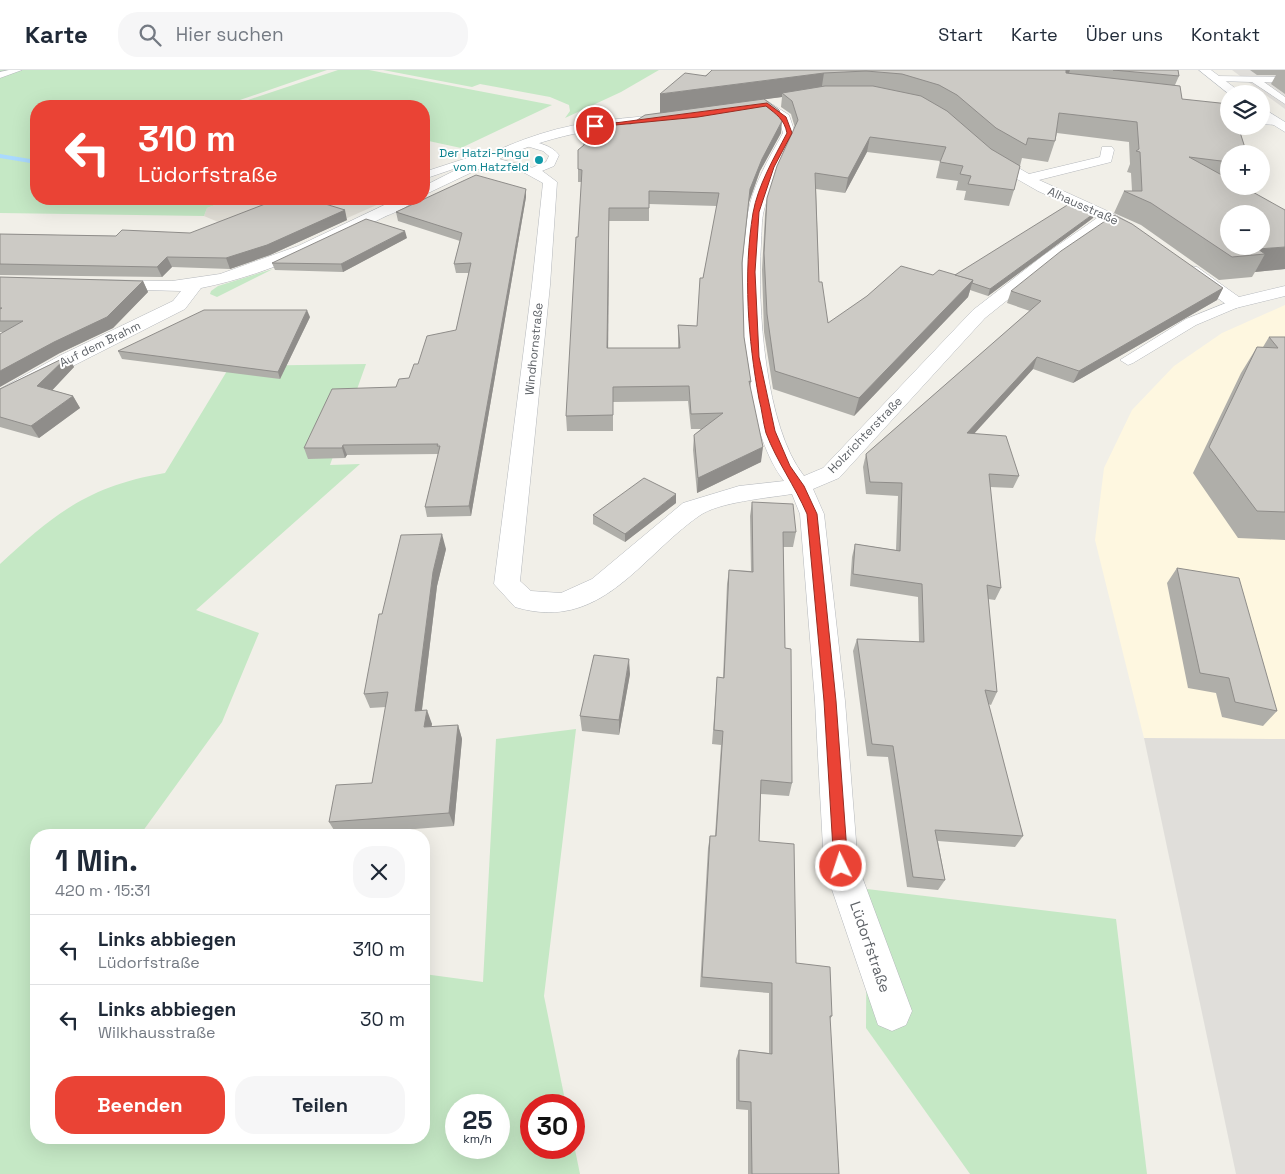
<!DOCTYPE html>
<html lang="de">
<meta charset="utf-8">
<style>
:root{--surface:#fff;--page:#f6f6f7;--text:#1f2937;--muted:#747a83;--line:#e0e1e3;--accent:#ea4335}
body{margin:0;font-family:"Space Grotesk",sans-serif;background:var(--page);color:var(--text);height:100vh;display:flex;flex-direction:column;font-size:19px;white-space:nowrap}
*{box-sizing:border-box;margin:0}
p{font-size:16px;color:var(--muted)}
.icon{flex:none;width:28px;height:28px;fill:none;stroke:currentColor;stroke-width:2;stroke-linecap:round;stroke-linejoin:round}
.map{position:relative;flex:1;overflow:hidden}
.panel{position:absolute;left:30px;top:759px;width:400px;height:315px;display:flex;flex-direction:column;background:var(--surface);border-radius:20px;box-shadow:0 5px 20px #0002}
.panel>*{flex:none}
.top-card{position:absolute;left:30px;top:30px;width:400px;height:105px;border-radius:20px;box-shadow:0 5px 20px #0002;background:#ea4335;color:#fff;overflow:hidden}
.tools{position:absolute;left:1220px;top:15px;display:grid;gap:10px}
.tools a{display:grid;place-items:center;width:50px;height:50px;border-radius:50%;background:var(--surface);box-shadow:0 5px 20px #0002;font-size:25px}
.speed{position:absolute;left:445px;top:1024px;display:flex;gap:10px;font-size:25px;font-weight:700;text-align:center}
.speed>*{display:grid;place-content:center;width:65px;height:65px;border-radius:50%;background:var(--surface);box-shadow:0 5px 20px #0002;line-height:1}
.speed small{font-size:12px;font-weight:400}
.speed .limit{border:8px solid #d22;background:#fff;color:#111}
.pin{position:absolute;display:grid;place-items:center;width:42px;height:42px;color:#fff;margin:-21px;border:2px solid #fff;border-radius:50%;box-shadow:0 1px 5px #0007}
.me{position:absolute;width:55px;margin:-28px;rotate:356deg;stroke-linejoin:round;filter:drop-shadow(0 0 4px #0008)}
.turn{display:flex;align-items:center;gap:18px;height:105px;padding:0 25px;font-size:22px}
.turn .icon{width:65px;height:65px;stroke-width:2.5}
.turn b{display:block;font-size:35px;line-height:42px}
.round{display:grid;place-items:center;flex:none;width:52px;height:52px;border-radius:20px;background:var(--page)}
.summary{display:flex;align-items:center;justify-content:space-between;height:85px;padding:0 25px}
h1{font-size:30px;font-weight:700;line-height:38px}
.action{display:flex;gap:10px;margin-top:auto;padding:10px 25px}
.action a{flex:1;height:58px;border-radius:20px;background:var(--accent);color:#fff;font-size:20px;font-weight:700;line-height:58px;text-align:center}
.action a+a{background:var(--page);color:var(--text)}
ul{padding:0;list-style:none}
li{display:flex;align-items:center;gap:15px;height:70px;padding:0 25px;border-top:1px solid var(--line)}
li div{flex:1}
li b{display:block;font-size:19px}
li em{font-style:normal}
header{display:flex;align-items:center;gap:30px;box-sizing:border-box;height:70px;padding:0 25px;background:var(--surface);border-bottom:1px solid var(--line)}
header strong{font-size:24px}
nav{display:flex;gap:28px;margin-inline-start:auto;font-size:18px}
.search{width:350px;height:45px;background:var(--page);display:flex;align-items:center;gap:12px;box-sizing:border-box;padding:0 18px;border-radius:20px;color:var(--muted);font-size:19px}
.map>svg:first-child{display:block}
.commercial{fill:#fef7e0}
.industrial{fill:#e0deda}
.education{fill:#e1ded6}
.green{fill:#c5e8c5;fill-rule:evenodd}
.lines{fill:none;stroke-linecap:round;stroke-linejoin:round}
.stream{fill:#aadaff;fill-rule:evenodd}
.lane-casing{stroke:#b5b8bc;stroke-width:1}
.street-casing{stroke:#b5b8bc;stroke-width:1}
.secondary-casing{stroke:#b6babf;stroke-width:1}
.lane{fill:#fff;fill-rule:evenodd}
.street{fill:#fff;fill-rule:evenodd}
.secondary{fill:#fff;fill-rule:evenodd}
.wall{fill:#afaea9;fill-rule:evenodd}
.shaded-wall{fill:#8f8d8a}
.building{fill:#cccac5;stroke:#8f8d8a;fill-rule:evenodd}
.route{fill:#ea4335;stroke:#982c22}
.culture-dot{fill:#0f9aa8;stroke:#fff;stroke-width:2}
.labels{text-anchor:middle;stroke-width:4;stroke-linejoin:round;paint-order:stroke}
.far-culture-label{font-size:12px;fill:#0d838f;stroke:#fff;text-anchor:end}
.far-street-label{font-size:12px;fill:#5f6368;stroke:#fff}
.street-label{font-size:15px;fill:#5f6368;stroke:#fff}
</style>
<header>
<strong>Karte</strong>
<div class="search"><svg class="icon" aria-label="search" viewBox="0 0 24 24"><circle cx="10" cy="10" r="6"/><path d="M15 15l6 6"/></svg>Hier suchen</div>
<nav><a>Start</a><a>Karte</a><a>Über uns</a><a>Kontakt</a></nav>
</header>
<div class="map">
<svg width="1285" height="1104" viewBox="0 0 1285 1104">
<rect width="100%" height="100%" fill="#f1efe8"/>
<!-- commercial -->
<path class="commercial" d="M1285,235V669L1144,668L1095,470L1104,398L1132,340L1174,296L1222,263Z"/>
<!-- industrial -->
<g class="industrial">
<path d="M1232,0H1285V39Z"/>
<path d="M1144,668L1285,669V1104H1236Z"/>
</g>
<!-- education -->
<path class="education" d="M231,129H390L280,178L204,146L207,138Z"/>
<!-- green -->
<g class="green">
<path d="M0,0H327L237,31L257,36H36V129H231L207,138L204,146L0,143Z"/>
<path d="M338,0H369L552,35L461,78L424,70V36H274L248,30Z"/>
<path d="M383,0H659L621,22L565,48L570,41L569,35L550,27L480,14L472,17Z"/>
<path d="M273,199L217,227L210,224L211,221L218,216Z"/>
<path d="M366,294L330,395L360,394L196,540L259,563L222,652L140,765H36V1068H424V904L483,912L496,669L576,659L544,926L566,1035H531V1078H574V1075L580,1104H0V494C55,443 89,416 165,403L230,296ZM456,1035H499V1078H456Z"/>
<path d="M867,819L1116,849L1147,1104H970L866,958Z"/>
</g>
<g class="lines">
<!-- stream -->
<path class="stream" d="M0,84L36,90V94L0,88Z"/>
<defs>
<g id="lane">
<path d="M9,0H22L0,8V2Z"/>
<path d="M1213,6L1285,7V13L1264,12L1285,27V34L1252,12L1216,11L1213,10Z"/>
<path d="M1261,48L1277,49L1282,52L1277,55L1261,54Z"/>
<path d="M527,70C539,73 551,75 559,85L554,96L537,103H529V99L546,92L549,86L543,81L523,75L522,73Z"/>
<path d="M486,88L490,89V93L468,94L424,109V102L467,88Z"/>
<path d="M1236,229L1243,233L1241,236L1196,255L1133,293L1128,295L1120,290L1186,249Z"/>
</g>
<g id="street">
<path d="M767,31L789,45L795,63C782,88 771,113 764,140C761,151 762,163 761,174C757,236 765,357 804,406L823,398L973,240L1044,185L1097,148L1038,121L982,89L980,86L982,83H992L1029,104L1100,87L1102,77H1112L1114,80L1111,92L1039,110L1114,144L1131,154L1123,159L1110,154L1056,191L985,248L839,408L813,419L824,444L845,631L858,796L912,941L906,955L892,961L878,955L824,796L815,631L800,444L792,424C768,428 718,432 699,446C639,488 601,563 515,537L494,514L532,215L543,113L523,102L487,95L424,125V116C462,97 499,77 540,64C583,50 628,48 673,44L679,48L673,52C608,57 559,61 499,89L541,100L557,112L550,215L520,511L531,521L561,523L592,509L683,433L739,416L784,411C739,353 736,214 748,143C753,115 769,88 783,63L779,50L761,35Z"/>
<path d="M397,129H415C409,138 392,143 382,148C324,177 266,205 201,218L185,239L0,333V319L61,285L173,231L181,221L106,219L100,218L97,214L100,210L172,211L220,204L298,176Z"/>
<path d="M1191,196L1197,197L1239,227L1285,216V226L1236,238L1230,237L1185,205L1183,201L1185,197Z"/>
</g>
<g id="secondary">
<path d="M1199,0H1211L1243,24H1229Z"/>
<path d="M1261,37L1285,52V62L1261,47Z"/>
</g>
</defs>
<!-- lane casing -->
<use href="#lane" class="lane-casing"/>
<!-- street casing -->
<use href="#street" class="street-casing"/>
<!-- secondary casing -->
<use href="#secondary" class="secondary-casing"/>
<!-- lane -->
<use href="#lane" class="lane"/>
<!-- street -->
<use href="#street" class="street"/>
<!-- secondary -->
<use href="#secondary" class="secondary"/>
</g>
<!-- wall -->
<g class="wall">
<path d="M712,0H1178L1179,6L1175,15L1182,29L1229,84V116L1285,199L1255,202L1252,207L1219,210L1141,155L1114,143L1124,121H1132L1131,103L1127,102L1130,94L1129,72L1057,63L1055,71L1048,92L1022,88L1014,120L1009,136L964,130L966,121L956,120L958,111L936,108L940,91L867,82L845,123L816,119L819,212L828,253L933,205H955L1093,148L988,226L970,220L968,227L854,346L773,319L764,262L762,200L765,145L767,128L795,58L791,44L781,37L782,27L764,29L781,63L760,101L749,132L742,194L744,267L751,312L750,318L761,392L697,423L693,380L694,365L701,359H691L688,331L613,332V361H567L566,346L582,112H578V99L599,62L631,54L660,43ZM649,134L717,136L703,208L697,256L678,255V278H608L609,151H649Z"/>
<path d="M1250,0H1285V24L1271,14L1276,5H1257Z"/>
<path d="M526,119V127L471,446L427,447L425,437L438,384L347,385L345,388L308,389L304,378L409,308L418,294L456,260L469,203H456L454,194L460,171L398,151L396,142Z"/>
<path d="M347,150L270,185L230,199L172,197L162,207L0,205V164L116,166L190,163Z"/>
<path d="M407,168L343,202L275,200L272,193Z"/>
<path d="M0,207L143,211L148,222L113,258L60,283L4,262H0Z"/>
<path d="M1223,218L1217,230L1073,313L1033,299L974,363L1019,406L1013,418L990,417L1001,518L995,530L988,529L997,622L991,635L988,634L1023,766L1015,777L938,771L945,810L938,820L907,817L888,687L867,686L853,581L857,569L919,572L918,527L850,516L852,487L855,474L896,480L898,426L866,424L863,397L866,384L1030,241L1007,233L1011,221Z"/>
<path d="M310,247L280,309L122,289L118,281Z"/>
<path d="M1269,267H1285V470L1238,468L1193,403L1241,303L1257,277H1263Z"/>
<path d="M68,286L74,297L52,320L73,326L80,338L39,368L0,357V319Z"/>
<path d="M752,432L796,462L793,477H783L785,578L792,713L789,726L761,724L759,771L796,893L832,946L830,949L839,1104H748V1040L736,1039V989L739,980L769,983V923L700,917L708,778L710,766H715L721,675L712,674L716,622L717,607L723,608L727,514L729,500L751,501L750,446Z"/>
<path d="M676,433L625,472L593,454V445Z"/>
<path d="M446,479L437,516L422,640L432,654L431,657L458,655L462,669L454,756L337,765L329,752L372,713L386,637L370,638L364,624L382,544Z"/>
<path d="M1177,498L1277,641L1263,656L1222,647L1216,623L1188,618L1167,513Z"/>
<path d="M630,604L619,665L582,661L580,646Z"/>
</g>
<!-- shaded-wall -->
<g class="shaded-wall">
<path d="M1065,0H1070L1065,14Z"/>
<path d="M824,3L821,22L782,23V27L660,44V24Z"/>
<path d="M782,51L781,63L760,101L749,132L750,119L762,89Z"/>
<path d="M870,67L867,82L845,123L848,108Z"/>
<path d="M526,119V127L471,446L469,436Z"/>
<path d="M609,138V151L608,293L607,278Z"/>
<path d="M345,140L347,150L270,185L230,199L226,188Z"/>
<path d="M1096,142L1093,148L988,226L990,219Z"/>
<path d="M405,161L407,168L343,202L341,194Z"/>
<path d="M1285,177V199L1255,202L1265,184L1258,179Z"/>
<path d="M167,187L172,197L162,207L157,197Z"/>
<path d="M973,210L968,227L854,346L859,328Z"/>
<path d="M143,211L148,222L113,258L60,283L0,317V301Z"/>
<path d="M1223,218L1217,230L1073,313L1079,301Z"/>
<path d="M307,240L310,247L280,309L278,302Z"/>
<path d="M68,286L74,297L45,328L37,316Z"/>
<path d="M1037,287L1033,299L963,376L967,363Z"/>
<path d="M73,326L80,338L39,368L31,356Z"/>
<path d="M343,375L347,385L345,388L342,378Z"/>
<path d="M763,377L761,392L697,423L698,408Z"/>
<path d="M676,424V433L625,472V464Z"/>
<path d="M442,464L446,479L437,516L420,655L415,641L433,502Z"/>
<path d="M629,589L630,604L619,665V650Z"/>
<path d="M427,640L432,654L429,671L424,657Z"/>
<path d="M458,655L462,669L454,756L449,743Z"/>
</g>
<!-- building -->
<g class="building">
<path d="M712,0H1066V3L1180,16L1182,29L1229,34V56H1238L1247,84H1229V92L1189,87L1229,109V116H1242L1285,140V177L1258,179L1265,184L1232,187L1151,133L1124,121H1142L1140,82L1136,81L1139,79L1137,52L1059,43L1055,71L1028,68L1026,75L996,58L957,25L939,15L902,4L866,1L824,3L660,24L685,3L706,6ZM1229,144H1261V176H1229Z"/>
<path d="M1113,0H1178L1179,6Z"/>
<path d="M825,16H873L921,26L947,41L991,79L1020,96L1014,120L968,114L971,106L960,104L963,96L940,92L946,77L870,67L848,108L815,103L819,212H822L828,253L867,226L901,196L933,205L939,200L973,210L859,328L775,301L767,244L764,183L767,128L777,96L798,50L792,31L782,23Z"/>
<path d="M764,29L779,40L782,51L762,89L750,119L742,193L744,267L751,312L749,311L763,377L698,408L694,365L723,343L691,344L689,316L613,317V345L566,346L576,167H578L582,100L578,99V80L584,75L585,62H599L612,52L631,54L645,45ZM649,121L719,123L703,208H700L697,256L678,255L680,278H607L609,138H649Z"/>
<path d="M476,105L526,119L469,436L425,437L440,376H437L438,374L343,375L342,378H304L332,319L396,317L399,309L409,308L414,294H418L427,266L456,260L471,193L454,194L462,163L396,142Z"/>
<path d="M278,129H309L345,140L267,175L226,188L167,187L157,197L0,194V164L116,166L122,160L190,163Z"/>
<path d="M1069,134L1084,136L1096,142L990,219L972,213L973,210L955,205Z"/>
<path d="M1114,145L1132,154L1223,218L1079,301L1037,287L967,363L1006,366L1019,406L989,404L1001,518L987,515L997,622L985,620L1023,766L935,760L945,810L913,807L893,676L872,674L857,569L924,572L922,514L853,504L855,474L900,481L902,413L870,412L866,384L1041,231L1011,221L1061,181Z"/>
<path d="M366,149L405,161L341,194L272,193Z"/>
<path d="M0,207L143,211L107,247L54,272L0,301V264L23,251H0V239L2,238H0Z"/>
<path d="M204,240H307L278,302L118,281Z"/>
<path d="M1269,267H1285V442L1257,441L1209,377L1257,277L1278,278Z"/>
<path d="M68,286L37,316L73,326L31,356L0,347V319Z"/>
<path d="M644,408L676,424L625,464L593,445Z"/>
<path d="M752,432L793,434L796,462H783L785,578L791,579L792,713L761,710L759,771L794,774L796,893L830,897L832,946H830L839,1104H752L751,1032L739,1031V980L772,984V913L702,907L710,766H716L723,661L714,660L717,607L724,608L729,500L753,502Z"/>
<path d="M442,464L433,502L415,641L427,640L424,657L458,655L449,743L329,752L336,715L372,713L388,622L364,624L379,544H382L401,465Z"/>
<path d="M1177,498L1239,508L1277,641L1235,632L1229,608L1200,603Z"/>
<path d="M594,585L629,589L619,650L580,646Z"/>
</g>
<!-- route -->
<path class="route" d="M767,33L786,47L792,63L774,97L759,142L755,202L759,287L775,361L790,396L804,416L817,444L836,631L848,796L846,800L841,802L836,800L834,796L824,631L807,444C795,416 777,392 766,363C763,352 762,340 759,329C748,269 743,204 753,143C758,115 774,88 787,63C784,49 777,45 766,36L698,47L595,57L592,56Z"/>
<!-- markers -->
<circle class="culture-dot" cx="539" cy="90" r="5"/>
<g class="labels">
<!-- far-culture labels -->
<g class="far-culture-label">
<text x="529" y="87">Der Hatzi-Pingu<tspan x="529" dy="14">vom Hatzfeld</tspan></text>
</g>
<!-- far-street labels -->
<g class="far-street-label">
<text transform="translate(1083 136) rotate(24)" y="4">Alhausstraße</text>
<text transform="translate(100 274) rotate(-26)" y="4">Auf dem Brahm</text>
<text transform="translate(534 279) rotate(-84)" y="4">Windhornstraße</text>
<text transform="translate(865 365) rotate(-46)" y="4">Holzrichterstraße</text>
</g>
<!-- street labels -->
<g class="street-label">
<text transform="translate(870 877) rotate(71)" y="5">Lüdorfstraße</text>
</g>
</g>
</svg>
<div class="tools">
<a><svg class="icon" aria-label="layers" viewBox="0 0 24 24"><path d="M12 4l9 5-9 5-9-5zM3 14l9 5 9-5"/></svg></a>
<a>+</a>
<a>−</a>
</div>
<div class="speed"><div>25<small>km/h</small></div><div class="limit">30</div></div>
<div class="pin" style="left:595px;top:56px;background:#d93025"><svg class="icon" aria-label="arrive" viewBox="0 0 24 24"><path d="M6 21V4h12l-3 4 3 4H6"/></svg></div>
<svg class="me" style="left:841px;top:796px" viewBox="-20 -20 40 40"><circle r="17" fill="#ea4335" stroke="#fff" stroke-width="3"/><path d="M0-11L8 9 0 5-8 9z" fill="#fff"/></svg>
<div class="top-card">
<div class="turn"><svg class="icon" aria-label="left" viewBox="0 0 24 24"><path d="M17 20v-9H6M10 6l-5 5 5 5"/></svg><div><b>310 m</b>Lüdorfstraße</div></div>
</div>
<section class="panel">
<div class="summary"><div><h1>1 Min.</h1><p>420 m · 15:31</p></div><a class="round"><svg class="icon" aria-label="close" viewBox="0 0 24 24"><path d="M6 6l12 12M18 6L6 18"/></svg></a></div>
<ul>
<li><svg class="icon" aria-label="left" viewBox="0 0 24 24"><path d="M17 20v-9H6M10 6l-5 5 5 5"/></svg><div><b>Links abbiegen</b><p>Lüdorfstraße</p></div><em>310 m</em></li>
<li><svg class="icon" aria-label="left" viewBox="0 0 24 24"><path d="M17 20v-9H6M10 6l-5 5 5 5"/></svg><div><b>Links abbiegen</b><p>Wilkhausstraße</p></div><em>30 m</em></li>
</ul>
<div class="action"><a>Beenden</a><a>Teilen</a></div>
</section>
</div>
